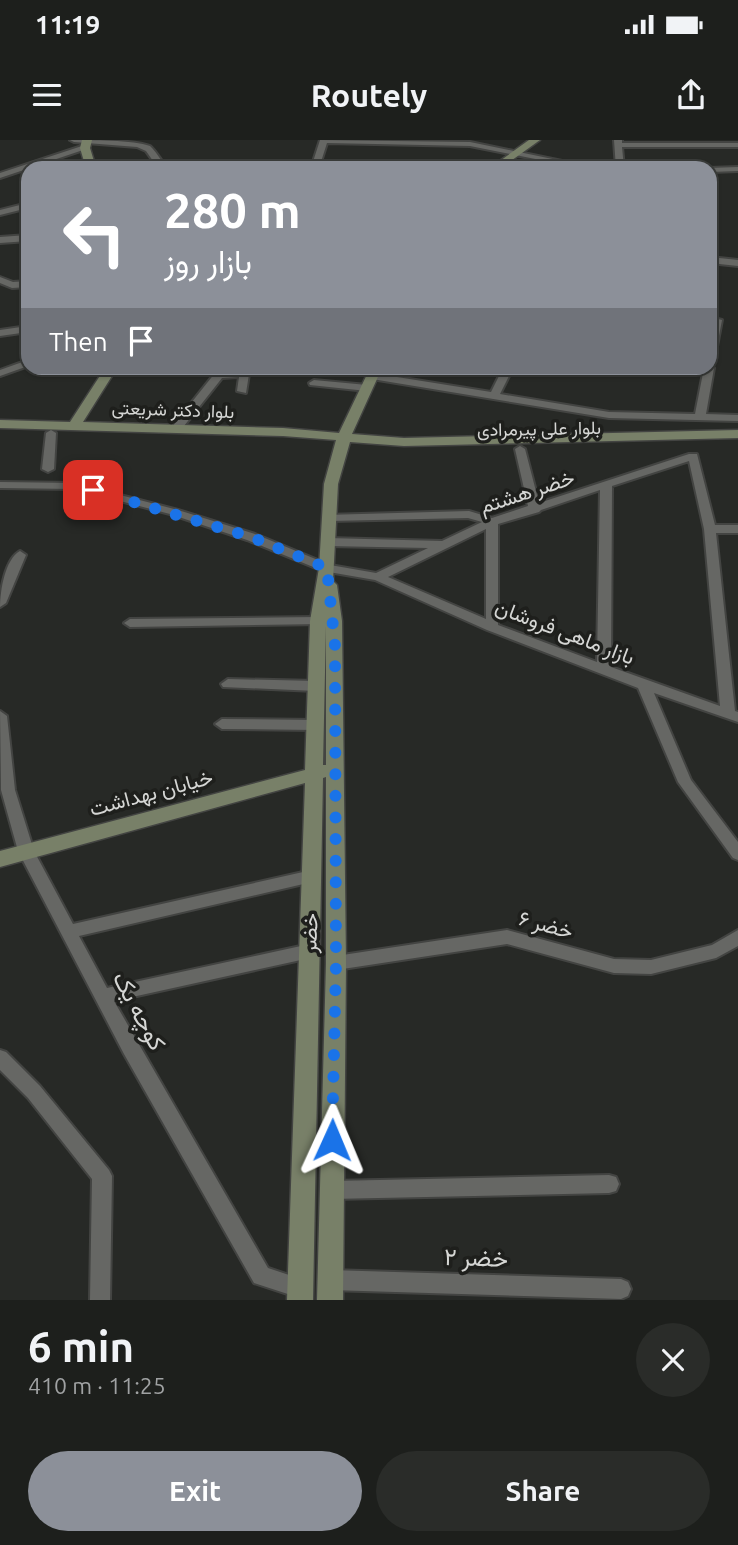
<!DOCTYPE html>
<meta charset="utf-8">
<style>
:root{--surface:#1d1f1c;--page:#2a2c29;--text:#f1f3f6;--muted:#a0a2a3;--line:#3b3d3b;--accent:#8c9099}
body{margin:0;font-family:Ubuntu,Vazirmatn,sans-serif;background:var(--page);color:var(--text);height:100vh;display:flex;flex-direction:column;font-size:26px;white-space:nowrap}
*{box-sizing:border-box;margin:0}
p{font-size:23px;color:var(--muted)}
.icon{flex:none;width:38px;height:38px;fill:none;stroke:currentColor;stroke-width:2;stroke-linecap:round;stroke-linejoin:round}
.map{position:relative;height:1160px;overflow:hidden}
.sheet{display:flex;flex-direction:column;background:var(--surface);flex:1}
.sheet>*{flex:none}
.guide{position:absolute;left:21px;top:21px;width:696px;height:214px;border-radius:21px;box-shadow:0 2px 5px #0004,0 0 0 2px var(--line);background:#8c9099;color:#fff;overflow:hidden}
.pin{position:absolute;display:grid;place-items:center;width:60px;height:60px;color:#fff;margin:-30px;border-radius:14px;box-shadow:0 4px 10px #0006}
.me{position:absolute;width:77px;margin:-38px;rotate:1deg;stroke-linejoin:round;filter:drop-shadow(0 0 5px #0008)}
.turn{display:flex;align-items:center;gap:24px;height:147px;padding:0 28px;font-size:32px}
.turn .icon{width:91px;height:91px;stroke-width:2.5}
.turn b{display:block;font-size:49px;line-height:60px}
.then{display:flex;align-items:center;height:66px;padding:0 28px;background:#0003;gap:14px;font-size:26px}
.round{display:grid;place-items:center;flex:none;width:74px;height:74px;border-radius:37px;background:var(--page)}
.summary{display:flex;align-items:center;justify-content:space-between;height:119px;padding:0 28px}
h1{font-size:42px;font-weight:700;line-height:52px}
.action{display:flex;gap:14px;margin-top:auto;padding:14px 28px}
.action a{flex:1;height:80px;border-radius:42px;background:var(--accent);color:#fff;font-size:28px;font-weight:700;line-height:80px;text-align:center}
.action a+a{background:var(--page);color:var(--text)}
.status{display:flex;justify-content:space-between;align-items:center;height:49px;padding:0 35px;background:var(--surface);direction:ltr}
.status svg{height:19px;fill:currentColor}
header{display:flex;justify-content:space-between;align-items:center;height:91px;padding:0 28px;background:var(--surface);font-size:32px;font-weight:700}
.map>svg:first-child{display:block}
.lines{fill:none;stroke-linecap:round;stroke-linejoin:round}
.street-casing{stroke:#434442;stroke-width:4}
.secondary-casing{stroke:#434442;stroke-width:3}
.street{fill:#666764;fill-rule:evenodd}
.secondary{fill:#788068;fill-rule:evenodd}
.route{stroke:#1a73e8;stroke-width:12;stroke-dasharray:0 21.6}
.labels{text-anchor:middle;stroke-width:7;stroke-linejoin:round;paint-order:stroke}
.far-street-label{font-size:18px;fill:#d5d6d4;stroke:#1e1f1c}
.street-label{font-size:21px;fill:#d5d6d4;stroke:#1e1f1c}
.near-street-label{font-size:24px;fill:#d5d6d4;stroke:#1e1f1c}
</style>
<div class="status"><b>11:19</b><svg viewBox="0 0 49 12"><path d="M0 12V9h3v3zM5 12V6h3v6zM10 12V3h3v9zM15 12V0h3v12zM26 1h20v11H26zM47 4h2v5h-2z"/></svg></div>
<header><svg class="icon" aria-label="menu" viewBox="0 0 24 24"><path d="M4 6h16M4 12h16M4 18h16"/></svg>Routely<svg class="icon" aria-label="share" viewBox="0 0 24 24"><path d="M12 15V3M7 8l5-5 5 5M5 13v7h14v-7"/></svg></header>
<div class="map">
<svg width="738" height="1160" viewBox="0 0 738 1160">
<rect width="100%" height="100%" fill="#272926"/>
<g class="lines">
<defs>
<g id="street">
<path d="M70,0C90,0 134,0 150,6C157,12 161,22 168,28H158L146,11L137,7L74,2Z"/>
<path d="M320,0L470,2L596,28H580L470,6L327,3L319,28H311Z"/>
<path d="M614,0H622V3H738V7H622L624,28H616Z"/>
<path d="M82,6L89,8L0,38V33Z"/>
<path d="M738,27V31L710,32L709,28Z"/>
<path d="M28,63V68L0,75V70Z"/>
<path d="M28,95V101L0,103V97Z"/>
<path d="M710,117L738,120V126L710,123Z"/>
<path d="M0,137L13,142L28,141V147L12,148L0,143Z"/>
<path d="M710,177L722,180L715,217L710,220Z"/>
<path d="M28,186V192L0,196V190Z"/>
<path d="M28,220V226L0,236V230Z"/>
<path d="M710,225L714,228L706,274L738,275V281L609,278L372,239L367,236L372,233L491,252L503,228H513L500,254L609,272L695,274L704,228H710Z"/>
<path d="M244,231L249,234L246,253L237,251L239,237L222,238L180,291H172V287L215,233Z"/>
<path d="M314,240L367,245L372,248L367,251L310,245L309,243Z"/>
<path d="M51,290L56,293L54,329L48,332L42,329L46,293Z"/>
<path d="M520,306L525,309L539,363L689,314H697L715,385H738V393H716L735,571L738,572V582L654,553L691,640L738,702V720L733,718L678,642L638,548L487,490L375,440L323,431L247,400L170,374L74,349L0,348V342L74,343L178,370L255,394L330,425L376,433L428,408L328,406L322,402L328,398L442,401L482,382L468,378L329,381L323,377L325,375L469,371L492,378L528,366L515,309ZM689,321L704,389L720,566L611,527L612,346ZM600,350L597,522L498,485V384L539,372L541,370ZM486,389V479L388,437Z"/>
<path d="M20,411L26,415L6,463L0,467C0,451 5,419 20,411Z"/>
<path d="M318,477L324,481L323,484L130,487L124,483L130,479Z"/>
<path d="M228,539L316,541L323,546L316,551L223,547L221,544Z"/>
<path d="M0,571L7,576L15,650L34,711L73,784L312,730L318,732L320,736L318,740L312,742L79,796L107,848L310,804L316,806L318,811L316,816L310,818L114,861L268,1128L307,1141L310,1148L307,1155L300,1158L254,1143L124,914L18,711L1,650Z"/>
<path d="M222,579L316,580L323,585L316,590L222,589L215,584Z"/>
<path d="M507,790L614,819L651,820L712,805L738,790V806L716,818L651,834L614,833L507,804L336,830L330,828L328,823L330,818L336,816Z"/>
<path d="M0,910L6,912L40,946L109,1030L112,1036L110,1160H90L92,1039L28,958L0,930Z"/>
<path d="M609,1035L616,1037L619,1044L616,1051L609,1053L331,1059L324,1057L321,1050L324,1043L331,1041Z"/>
<path d="M330,1130L621,1139L628,1142L631,1149L628,1156L621,1159L330,1150L323,1147L320,1140L323,1133Z"/>
</g>
<g id="secondary">
<path d="M82,0H92L90,8L96,28H86L80,8Z"/>
<path d="M529,0H540L501,28H490Z"/>
<path d="M105,228H117L83,282L283,288L339,293L370,228H382L352,294L404,298L738,290V298L404,306L350,302L338,344L333,441L337,445L342,481L346,823L343,1160H317L326,823V637L323,638L313,1160H287L305,643L0,727V711L305,630L310,481L319,428L324,344L336,300L283,296L0,288V280L70,282ZM326,486V625H323Z"/>
</g>
</defs>
<!-- street casing -->
<use href="#street" class="street-casing"/>
<!-- secondary casing -->
<use href="#secondary" class="secondary-casing"/>
<!-- street -->
<use href="#street" class="street"/>
<!-- secondary -->
<use href="#secondary" class="secondary"/>
</g>
<g class="lines">
<!-- route -->
<path class="route" d="M93,350L251,397L327,428L335,506L336,823L332,1000"/>
</g>
<g class="labels">
<!-- far-street labels -->
<g class="far-street-label">
<text transform="translate(173 270) rotate(2)" y="6">بلوار دکتر شریعتی</text>
<text transform="translate(539 289) rotate(-1)" y="6">بلوار علی پیرمرادی</text>
</g>
<!-- street labels -->
<g class="street-label">
<text transform="translate(527 352) rotate(-18)" y="7">خضر هشتم</text>
<text transform="translate(565 492) rotate(21)" y="7">بازار ماهی فروشان</text>
<text transform="translate(151 653) rotate(-15)" y="7">خیابان بهداشت</text>
<text transform="translate(546 785) rotate(15)" y="7">خضر ۶</text>
<text transform="translate(310 793) rotate(-88)" y="7">خضر</text>
</g>
<!-- near-street labels -->
<g class="near-street-label">
<text transform="translate(139 871) rotate(62)" y="8">کوچه یک</text>
<text transform="translate(476 1118) rotate(2)" y="8">خضر ۲</text>
</g>
</g>
</svg>
<div class="pin" style="left:93px;top:350px;background:#d93025"><svg class="icon" aria-label="arrive" viewBox="0 0 24 24"><path d="M6 21V4h12l-3 4 3 4H6"/></svg></div>
<svg class="me" style="left:332px;top:1000px" viewBox="-20 -20 40 40"><path d="M0-17L14 15 0 8-14 15z" fill="#1a73e8" stroke="#fff" stroke-width="4"/></svg>
<div class="guide">
<div class="turn"><svg class="icon" aria-label="left" viewBox="0 0 24 24"><path d="M17 20v-9H6M10 6l-5 5 5 5"/></svg><div><b>280 m</b>بازار روز</div></div>
<div class="then">Then<svg class="icon" aria-label="arrive" viewBox="0 0 24 24"><path d="M6 21V4h12l-3 4 3 4H6"/></svg></div>
</div>
</div>
<section class="sheet">
<div class="summary"><div><h1>6 min</h1><p>410 m · 11:25</p></div><a class="round"><svg class="icon" aria-label="close" viewBox="0 0 24 24"><path d="M6 6l12 12M18 6L6 18"/></svg></a></div>
<div class="action"><a>Exit</a><a>Share</a></div>
</section>
